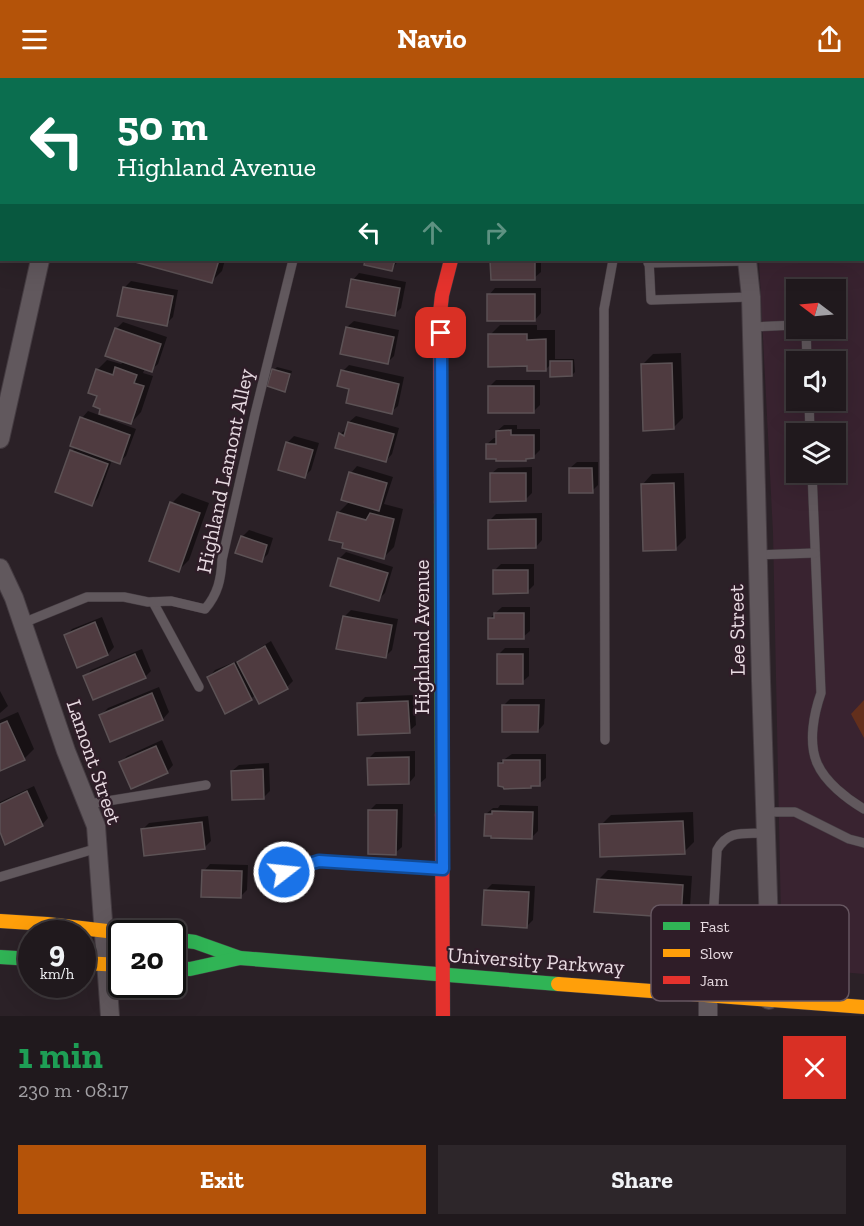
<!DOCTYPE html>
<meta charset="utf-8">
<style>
:root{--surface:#20191d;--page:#2d262a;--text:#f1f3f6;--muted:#a2a0a4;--line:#3d383b;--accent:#b45309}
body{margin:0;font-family:"Zilla Slab",serif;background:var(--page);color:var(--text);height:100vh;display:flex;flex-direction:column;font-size:22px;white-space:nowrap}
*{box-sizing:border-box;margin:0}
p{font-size:20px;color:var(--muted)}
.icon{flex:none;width:33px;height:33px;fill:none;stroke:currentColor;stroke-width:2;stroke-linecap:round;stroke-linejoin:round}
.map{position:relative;height:938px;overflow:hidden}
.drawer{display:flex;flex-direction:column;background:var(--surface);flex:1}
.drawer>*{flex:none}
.guide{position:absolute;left:0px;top:0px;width:864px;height:183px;box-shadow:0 6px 24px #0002,0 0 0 2px var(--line);background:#0b6e4f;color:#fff;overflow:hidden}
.needle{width:39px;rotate:286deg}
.controls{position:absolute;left:786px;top:201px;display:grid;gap:12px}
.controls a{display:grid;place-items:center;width:60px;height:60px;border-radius:0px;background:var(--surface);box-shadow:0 6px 24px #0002,0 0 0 2px var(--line);font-size:30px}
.speed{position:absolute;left:18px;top:842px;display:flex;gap:12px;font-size:30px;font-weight:700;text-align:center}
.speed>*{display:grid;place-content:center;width:78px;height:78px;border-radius:50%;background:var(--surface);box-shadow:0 6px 24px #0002,0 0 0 2px var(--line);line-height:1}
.speed small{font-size:15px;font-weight:400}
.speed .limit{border:3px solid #111;border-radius:9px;background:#fff;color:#111}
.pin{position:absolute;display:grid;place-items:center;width:51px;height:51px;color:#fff;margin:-26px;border-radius:12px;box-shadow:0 3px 9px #0006}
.me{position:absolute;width:66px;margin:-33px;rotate:74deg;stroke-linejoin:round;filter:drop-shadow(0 0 4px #0008)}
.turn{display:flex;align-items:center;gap:21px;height:126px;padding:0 18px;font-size:27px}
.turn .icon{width:78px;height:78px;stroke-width:2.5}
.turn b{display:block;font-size:42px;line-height:51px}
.lanes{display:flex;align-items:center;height:57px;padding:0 18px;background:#0003;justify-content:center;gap:30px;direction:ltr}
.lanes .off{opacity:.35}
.round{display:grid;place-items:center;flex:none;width:63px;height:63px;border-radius:0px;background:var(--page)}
.summary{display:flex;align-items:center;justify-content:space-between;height:102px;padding:0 18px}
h1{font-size:36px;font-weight:700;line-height:45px;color:#1e9e55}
.cta{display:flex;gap:12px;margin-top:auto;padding:12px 18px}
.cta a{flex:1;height:69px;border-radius:0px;background:var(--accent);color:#fff;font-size:24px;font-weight:700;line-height:69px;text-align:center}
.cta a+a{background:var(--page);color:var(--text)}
header{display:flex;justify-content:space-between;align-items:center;height:78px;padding:0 18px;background:var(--accent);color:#fff;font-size:27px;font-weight:700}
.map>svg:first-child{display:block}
.built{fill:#392330;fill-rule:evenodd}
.green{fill:#632f1c}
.shadow{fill:#0007}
.building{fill:#4f3b40;stroke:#5c5255;stroke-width:1.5}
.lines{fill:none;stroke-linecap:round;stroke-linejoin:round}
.lane-casing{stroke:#453c42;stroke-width:10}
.street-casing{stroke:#453c42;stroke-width:20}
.fast-casing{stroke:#453c42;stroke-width:15}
.slow-casing{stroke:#453c42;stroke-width:15}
.jam-casing{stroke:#453c42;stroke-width:15}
.lane{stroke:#61585d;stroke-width:9}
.street{stroke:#61585d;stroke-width:18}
.fast{stroke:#30b455;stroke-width:14}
.slow{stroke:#ff9f0a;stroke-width:14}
.jam{stroke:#e5322d;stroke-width:14}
.route-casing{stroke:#114b97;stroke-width:15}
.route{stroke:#1a73e8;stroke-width:10}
.labels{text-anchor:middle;stroke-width:4.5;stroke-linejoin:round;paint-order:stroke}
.street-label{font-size:21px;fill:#e7dae1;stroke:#2f1d28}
.key{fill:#2f1d28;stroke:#665660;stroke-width:1.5}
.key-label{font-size:16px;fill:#e7dae1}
</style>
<header><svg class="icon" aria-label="menu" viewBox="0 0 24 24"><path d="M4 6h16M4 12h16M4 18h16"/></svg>Navio<svg class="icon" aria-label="share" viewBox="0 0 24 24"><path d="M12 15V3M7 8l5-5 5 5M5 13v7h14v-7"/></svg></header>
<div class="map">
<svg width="864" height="938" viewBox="0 0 864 938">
<rect width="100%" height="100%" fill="#2b2127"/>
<!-- built -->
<path class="built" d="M864,155V896L782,889L773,455L759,182H862ZM796,212H836V250H796ZM796,284H836V322H796ZM796,356H836V394H796Z"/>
<!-- green -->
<path class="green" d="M864,622V660L851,636Z"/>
<!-- shadow -->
<g class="shadow">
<path d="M23,0H56L54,2Z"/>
<path d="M169,0H223L168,2Z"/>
<path d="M409,0H457L409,2Z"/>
<path d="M546,0H590L545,2Z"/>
<rect x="681" y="0" width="41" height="2"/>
<path d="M0,91H2L0,130Z"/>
<path d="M133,182H225L222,193L212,203Z"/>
<path d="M367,182H399L392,191L366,185Z"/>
<path d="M492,182H541V194L534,200L492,201Z"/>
<path d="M359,195L406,204L401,230L394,237L353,202Z"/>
<path d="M131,203L178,212L173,239L166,246L124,210Z"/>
<path d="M495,210H541V235L535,242L489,217Z"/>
<path d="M354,243L399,252L394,278L387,285L347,249Z"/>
<path d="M123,244L167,259L158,286L151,292L145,290L143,295L153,298L141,334L131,345L99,317L97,292L107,282L121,286L124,283L116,251Z"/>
<path d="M500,247H537V252H555V281H574L575,294L572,297L551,286L545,292L529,287L490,257Z"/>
<path d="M681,275L683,340L673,350L642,287L653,276Z"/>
<path d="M349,287L404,299L398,328L391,334L351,310L343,293Z"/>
<path d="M277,289L292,293L287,309L285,312L274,292Z"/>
<path d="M496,302H540V327L534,333L489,309Z"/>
<path d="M88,333L136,351L126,378L119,384L112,382L98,420L92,427L72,373L76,369L82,340Z"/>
<path d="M356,338L399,350L392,376L386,383L340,356L348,350L349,344Z"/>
<path d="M504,347H517V351H540V372L533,379H529L526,382L487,366L494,360H497V353Z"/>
<path d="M294,358L319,365L311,392L305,398L287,365Z"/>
<path d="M577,384H598V407L592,413L570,390Z"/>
<path d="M357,388L393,399L384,426L403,431L394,469L384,479L338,435L350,423L351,395Z"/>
<path d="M532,389V415L525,422L491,396L498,390Z"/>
<path d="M684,395L686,460L676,470L642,407L652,396Z"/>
<path d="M182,415L209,425L189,482L179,492L172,425Z"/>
<path d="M542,435V462L536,469L490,442L496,436Z"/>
<path d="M249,452L273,460L268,476L262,482L242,459Z"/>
<path d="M346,474L393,489L385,515L379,521L339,481Z"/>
<path d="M501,486H534V507L527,514L494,493Z"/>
<path d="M502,529H530V553L523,559L489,541Z"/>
<path d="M351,532L398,541L392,572L386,578L344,539Z"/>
<path d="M102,539L114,569L108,576L78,588L66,558L72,551Z"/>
<path d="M271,563L293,603L287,609L256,616L251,621L209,599L215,592L242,581Z"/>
<path d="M505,570H529V598L522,604L498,577Z"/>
<path d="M142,571L151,593L145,599H85L91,592Z"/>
<path d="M159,609L169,634L163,641L111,662L101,637L108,630Z"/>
<path d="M0,613L8,628L0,635Z"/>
<path d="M414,617L416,647L409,653L358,626L365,619Z"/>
<path d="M510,621H545L544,646L538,653L503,628Z"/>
<path d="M18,634L34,671L24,681L0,692V642Z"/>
<path d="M162,662L173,687L167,694L121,684L127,678Z"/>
<path d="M415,673V698L409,705L369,680L375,674Z"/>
<path d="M512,676H546V700L539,706L533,707L530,709L499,685Z"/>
<path d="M269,685L270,713L264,719L232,693L239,687Z"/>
<path d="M34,708L48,740L42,747L0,750V724Z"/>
<path d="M376,726H403L402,769L395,775L370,732Z"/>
<path d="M500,727L538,728V753L531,760L486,736L493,730H498Z"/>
<path d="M693,734L694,764L684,774L601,747L611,737Z"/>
<path d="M208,738L211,763L204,770L143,751L149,745Z"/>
<path d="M210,786L248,787L247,812L241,818L204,793Z"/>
<path d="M608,792L692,798L690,828L680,838L598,802Z"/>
<path d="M492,806L535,808L533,842L527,848L486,812Z"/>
</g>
<!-- building -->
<g class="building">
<path d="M167,0H215L167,2Z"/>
<path d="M408,0H453L407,2Z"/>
<path d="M131,182H219L212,205L131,183Z"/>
<path d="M365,182H395L392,193L364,187Z"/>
<path d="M490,182H535V202H491Z"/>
<path d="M351,201L400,210L395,238L346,229Z"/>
<path d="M123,209L173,218L167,248L117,238Z"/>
<rect x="487" y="216" width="48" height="27"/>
<path d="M346,249L394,259L388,286L340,276Z"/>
<path d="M115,250L161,266L152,294L105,278Z"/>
<path d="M488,256H527V262L546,261V293H527V288L488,289Z"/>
<path d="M550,283H572V298L550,299Z"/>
<path d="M672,285L674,351L643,353L641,286Z"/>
<path d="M115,289L137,297L134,305L144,308L131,346L99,336L100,331L93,328L97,318L88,315L96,291L113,297Z"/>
<path d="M272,291L290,296L285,314L267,308Z"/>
<path d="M341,292L399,306L392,336L346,325L349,311L337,308Z"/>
<rect x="488" y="308" width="46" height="27"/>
<path d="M80,339L130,357L120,386L70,368Z"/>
<path d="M348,344L394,356L386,384L335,370L339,355L344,358Z"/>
<path d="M511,352V357H534V380L526,381V383H496V381H486V366H496V353Z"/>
<path d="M286,364L313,372L305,400L278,392Z"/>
<path d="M70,372L108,386L92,428L55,414Z"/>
<path d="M569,390H592L593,415H569Z"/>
<path d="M349,394L387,405L379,433L341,422Z"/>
<path d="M490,395H526V423L490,424Z"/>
<path d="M674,405L676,472L643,473L641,406Z"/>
<path d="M170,424L200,435L179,494L149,483Z"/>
<path d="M337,434L366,442L370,435L394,441L384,481L342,470L343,465L329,462Z"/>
<path d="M536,441V470L488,471V442Z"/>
<path d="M241,458L267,467L262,484L235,475Z"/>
<path d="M338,480L388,495L379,523L330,508Z"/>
<path d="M493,492H528V515L493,516Z"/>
<path d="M494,535H524V561H488V540H494Z"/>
<path d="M343,538L392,547L386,580L336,571Z"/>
<path d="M95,544L108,577L77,590L64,557Z"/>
<path d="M265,568L288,611L259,626L237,584Z"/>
<path d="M135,576L146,600L93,622L83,598Z"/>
<rect x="497" y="576" width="26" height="30"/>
<path d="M234,585L252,622L225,636L207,599Z"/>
<path d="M152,615L163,642L110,664L99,637Z"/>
<path d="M408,623L410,655L358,657L357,625Z"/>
<path d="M502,627H539L538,654H502Z"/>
<path d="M7,643L25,682L0,693V646Z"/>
<path d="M156,668L168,695L131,711L119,684Z"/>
<path d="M409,679V706L368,707L367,680Z"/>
<path d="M503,682H540V708H531V710L504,711L503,709L498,708V685H503Z"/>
<path d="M263,691L264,721L232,722L231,693Z"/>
<path d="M27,713L43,748L5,767L0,754V726Z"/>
<path d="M368,732H397L396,777L368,776Z"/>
<path d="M492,733L533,734L532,761L491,760V758H484L485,736H492Z"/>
<path d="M683,743L685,776L600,779L599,746Z"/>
<path d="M202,744L205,771L144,778L141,751Z"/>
<path d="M202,792L242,793L241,820L201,819Z"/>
<path d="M597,801L683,807L681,840L594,834Z"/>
<path d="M484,812L529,814L527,850L482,847Z"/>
</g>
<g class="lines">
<defs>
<g id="lane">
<path d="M804,0V2"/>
<path d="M862,0L864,12"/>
<path d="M334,2V0"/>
<path d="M652,2V0"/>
<path d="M862,136H864"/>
<path d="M649,182L651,222L751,219"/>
<path d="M648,185L747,183"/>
<path d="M752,249L796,247"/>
<path d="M806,250L807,284"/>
<path d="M809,322L810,356"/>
<path d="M812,394L821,615C814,635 808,664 817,685C825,704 847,721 864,731"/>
<path d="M757,477L815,475"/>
<path d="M153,524L199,609"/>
<path d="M23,545L87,519H124L148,524L171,523L205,531C218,516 221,501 222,482L255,336L293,182"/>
<path d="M605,662L604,231L613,182"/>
<path d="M89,726L206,707"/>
<path d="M766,734H795L849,761L864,765"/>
<path d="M267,798L319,783L441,791"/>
<path d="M0,799L98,770"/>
<path d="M709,915L717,772C728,751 745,756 766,755"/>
</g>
<g id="street">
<path d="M80,2V0"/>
<path d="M492,2V0"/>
<path d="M747,182L751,219L761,603L770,881L769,922"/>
<path d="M0,361L40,182"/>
<path d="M0,490L14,520L66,673L96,748L110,938"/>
<path d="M708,938V917"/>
</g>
<g id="fast">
<path d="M441,424L442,737"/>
<path d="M172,861L195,864L240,880L558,906"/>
<path d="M0,879L32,881"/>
<path d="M172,890L190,891L240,880"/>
</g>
<g id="slow">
<path d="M0,843L47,846L124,855"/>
<path d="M82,885L122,887"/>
<path d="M558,906L864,929"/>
</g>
<g id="jam">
<path d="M441,424L440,235L442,217L451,182"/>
<path d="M442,737L443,938"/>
</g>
</defs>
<!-- lane casing -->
<use href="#lane" class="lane-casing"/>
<!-- street casing -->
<use href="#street" class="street-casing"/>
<!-- fast casing -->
<use href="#fast" class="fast-casing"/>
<!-- slow casing -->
<use href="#slow" class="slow-casing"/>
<!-- jam casing -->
<use href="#jam" class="jam-casing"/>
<!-- lane -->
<use href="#lane" class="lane"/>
<!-- street -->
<use href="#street" class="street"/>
<!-- fast -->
<use href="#fast" class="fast"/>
<!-- slow -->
<use href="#slow" class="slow"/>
<!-- jam -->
<use href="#jam" class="jam"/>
</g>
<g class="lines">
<defs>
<path id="route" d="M284,794L319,783L443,791L441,255"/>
</defs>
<!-- route casing -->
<use href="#route" class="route-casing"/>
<!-- route -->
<use href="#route" class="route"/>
</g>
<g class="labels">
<!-- street labels -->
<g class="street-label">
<text transform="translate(225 393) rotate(-78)" y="7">Highland Lamont Alley</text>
<text transform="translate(737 552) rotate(-91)" y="7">Lee Street</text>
<text transform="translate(422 559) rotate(-90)" y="7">Highland Avenue</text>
<text transform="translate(94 684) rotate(71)" y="7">Lamont Street</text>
<text transform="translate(536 883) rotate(4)" y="7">University Parkway</text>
</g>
</g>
<!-- legend -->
<rect x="651" y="827" width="198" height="96" rx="9" class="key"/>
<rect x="663" y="844" width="27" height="8" fill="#30b455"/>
<rect x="663" y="871" width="27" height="8" fill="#ff9f0a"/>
<rect x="663" y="898" width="27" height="8" fill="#e5322d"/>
<g class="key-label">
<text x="700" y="854">Fast</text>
<text x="700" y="881">Slow</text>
<text x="700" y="908">Jam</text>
</g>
</svg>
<div class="controls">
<a><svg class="needle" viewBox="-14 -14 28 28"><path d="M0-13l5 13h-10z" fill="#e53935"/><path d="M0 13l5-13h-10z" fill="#a2a0a4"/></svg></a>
<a><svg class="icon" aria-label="sound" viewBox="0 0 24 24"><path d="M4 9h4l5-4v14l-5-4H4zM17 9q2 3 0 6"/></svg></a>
<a><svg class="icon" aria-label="layers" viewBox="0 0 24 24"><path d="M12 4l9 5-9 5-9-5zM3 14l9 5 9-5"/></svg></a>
</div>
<div class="speed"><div>9<small>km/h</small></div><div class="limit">20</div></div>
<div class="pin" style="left:441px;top:255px;background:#d93025"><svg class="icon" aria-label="arrive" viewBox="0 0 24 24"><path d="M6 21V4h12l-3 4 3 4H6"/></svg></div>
<svg class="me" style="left:284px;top:794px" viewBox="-20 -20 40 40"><circle r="17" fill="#1a73e8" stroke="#fff" stroke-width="3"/><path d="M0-11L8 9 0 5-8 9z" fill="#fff"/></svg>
<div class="guide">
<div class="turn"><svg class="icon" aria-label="left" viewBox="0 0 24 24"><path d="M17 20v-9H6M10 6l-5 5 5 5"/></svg><div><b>50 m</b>Highland Avenue</div></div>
<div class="lanes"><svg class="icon" aria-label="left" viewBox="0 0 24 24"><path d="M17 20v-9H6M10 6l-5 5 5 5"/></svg><svg class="icon off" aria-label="ahead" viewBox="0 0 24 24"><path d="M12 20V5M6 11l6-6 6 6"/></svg><svg class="icon off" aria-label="right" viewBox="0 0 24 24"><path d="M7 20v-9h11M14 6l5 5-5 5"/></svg></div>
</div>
</div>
<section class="drawer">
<div class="summary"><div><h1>1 min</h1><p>230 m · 08:17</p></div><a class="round" style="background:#d93025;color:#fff"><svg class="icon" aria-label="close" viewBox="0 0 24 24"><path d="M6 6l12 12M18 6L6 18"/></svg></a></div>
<div class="cta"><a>Exit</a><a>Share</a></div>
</section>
